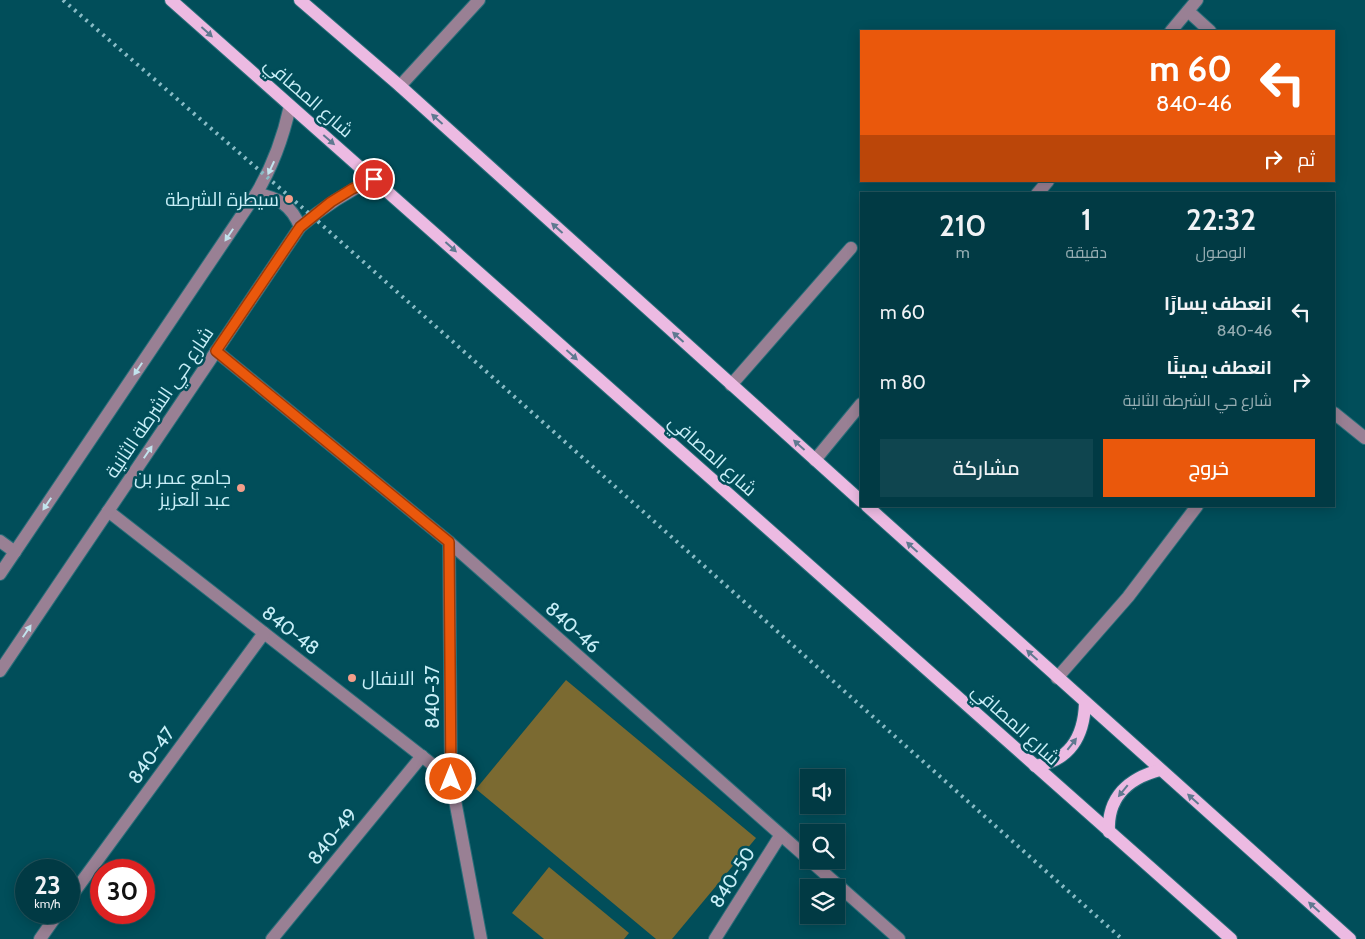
<!DOCTYPE html>
<html lang="ar">
<meta charset="utf-8">
<style>
:root{--surface:#013a44;--page:#0f454f;--text:#f1f3f6;--muted:#96adb2;--line:#23545d;--accent:#ea580c}
body{margin:0;font-family:Cabin,Cairo,sans-serif;background:var(--page);color:var(--text);direction:rtl;height:100vh;display:flex;flex-direction:column;font-size:19px;white-space:nowrap}
*{box-sizing:border-box;margin:0}
p{font-size:16px;color:var(--muted)}
.icon{flex:none;width:28px;height:28px;fill:none;stroke:currentColor;stroke-width:2;stroke-linecap:round;stroke-linejoin:round}
.map{position:relative;flex:1;overflow:hidden;direction:ltr}
.drawer{position:absolute;left:860px;top:192px;width:475px;height:315px;display:flex;flex-direction:column;background:var(--surface);border-radius:0px;box-shadow:0 2px 12px #0003,0 0 0 1px var(--line);direction:rtl}
.drawer>*{flex:none}
.hud{position:absolute;left:860px;top:30px;width:475px;height:152px;border-radius:0px;box-shadow:0 2px 12px #0003,0 0 0 1px var(--line);direction:rtl;background:#ea580c;color:#fff;overflow:hidden}
.tools{position:absolute;left:800px;top:769px;display:grid;gap:10px}
.tools a{display:grid;place-items:center;width:45px;height:45px;border-radius:0px;background:var(--surface);box-shadow:0 2px 12px #0003,0 0 0 1px var(--line);font-size:25px}
.speed{position:absolute;left:15px;top:859px;display:flex;gap:10px;font-size:25px;font-weight:700;text-align:center}
.speed>*{display:grid;place-content:center;width:65px;height:65px;border-radius:50%;background:var(--surface);box-shadow:0 2px 12px #0003,0 0 0 1px var(--line);line-height:1}
.speed small{font-size:12px;font-weight:400}
.speed .limit{border:8px solid #d22;background:#fff;color:#111}
.pin{position:absolute;display:grid;place-items:center;width:42px;height:42px;color:#fff;margin:-21px;border:2px solid #fff;border-radius:50%;box-shadow:0 1px 5px #0007}
.me{position:absolute;width:55px;margin:-28px;rotate:0deg;stroke-linejoin:round;filter:drop-shadow(0 0 4px #0008)}
.turn{display:flex;align-items:center;gap:18px;height:105px;padding:0 20px;font-size:22px}
.turn .icon{width:65px;height:65px;stroke-width:2.5}
.turn b{display:block;font-size:35px;line-height:42px}
.then{display:flex;align-items:center;height:48px;padding:0 20px;background:#0003;gap:10px;font-size:19px}
.eta{display:flex;justify-content:space-evenly;align-items:center;height:85px;text-align:center}
.eta b{font-size:30px;font-weight:600;line-height:35px}
.action{display:flex;gap:10px;margin-top:auto;padding:10px 20px}
.action a{flex:1;height:58px;border-radius:0px;background:var(--accent);color:#fff;font-size:20px;font-weight:600;line-height:58px;text-align:center}
.action a+a{background:var(--page);color:var(--text)}
ul{padding:0;list-style:none}
li{display:flex;align-items:center;gap:15px;height:70px;padding:0 20px}
li div{flex:1}
li b{display:block;font-size:19px}
li em{font-style:normal}
.map>svg:first-child{display:block}
.green{fill:#7b6a31}
.lines{fill:none;stroke-linecap:round;stroke-linejoin:round}
.minor-casing{stroke:#296e79;stroke-width:14}
.major-casing{stroke:#296e79;stroke-width:14}
.minor{stroke:#998094;stroke-width:12}
.major{stroke:#ecbae2;stroke-width:12}
.rail{stroke:#89bcc6;stroke-width:4;stroke-dasharray:2.5 5;stroke-linecap:butt}
.oneway{fill:#5f7990}
.oneway2{fill:#c2e3ed}
.route-casing{stroke:#983908;stroke-width:12}
.route{stroke:#ea580c;stroke-width:9}
.poi-dot{fill:#f49e8a;stroke:#014e5a;stroke-width:2}
.labels{text-anchor:middle;stroke-width:5;stroke-linejoin:round;paint-order:stroke}
.street-label{font-size:19px;fill:#c7eef7;stroke:#014e5a}
.poi-label{font-size:19px;fill:#c7eef7;stroke:#014e5a;text-anchor:end}
</style>
<div class="map">
<svg width="1365" height="939" viewBox="0 0 1365 939">
<rect width="100%" height="100%" fill="#014e5a"/>
<!-- green -->
<g class="green">
<path d="M566,680L756,838L672,939H656L476,789Z"/>
<path d="M549,867L629,933L624,939H544L512,913Z"/>
</g>
<g class="lines">
<defs>
<g id="minor">
<path d="M1188,11L1210,31"/>
<path d="M1171,31L1197,0"/>
<path d="M400,86L479,0"/>
<path d="M256,194C278,197 292,206 300,227"/>
<path d="M1037,194L1048,181"/>
<path d="M216,351L449,542L899,939"/>
<path d="M731,385L851,248"/>
<path d="M1334,413L1365,438"/>
<path d="M815,460L861,404"/>
<path d="M108,511L451,779"/>
<path d="M0,541L15,552"/>
<path d="M449,542L451,779L481,939"/>
<path d="M0,574L256,194C273,166 283,138 290,106"/>
<path d="M0,671L300,227C323,207 346,192 374,179"/>
<path d="M1057,678L1128,597L1197,506"/>
<path d="M69,899L264,633"/>
<path d="M40,939L59,912"/>
<path d="M272,939L422,756"/>
<path d="M715,939L780,836"/>
</g>
<g id="major">
<path d="M171,0L1231,939"/>
<path d="M300,0L400,86L861,501"/>
<path d="M867,506L1350,939"/>
<path d="M1035,766C1070,761 1084,736 1085,703"/>
<path d="M1109,832C1107,797 1129,778 1160,770"/>
</g>
</defs>
<!-- minor casing -->
<use href="#minor" class="minor-casing"/>
<!-- major casing -->
<use href="#major" class="major-casing"/>
<!-- minor -->
<use href="#minor" class="minor"/>
<!-- major -->
<use href="#major" class="major"/>
<!-- rail -->
<path class="rail" d="M63,0L312,216L1122,939"/>
</g>
<!-- one-way arrows -->
<defs><path id="oneway-solid" d="M-6-.8H1V-3.2L6.5 0L1 3.2V.8H-6Z" transform="scale(1.25)"/></defs>
<g class="oneway">
<use href="#oneway-solid" transform="translate(207 32) rotate(42)"/>
<use href="#oneway-solid" transform="translate(437 119) rotate(-138)"/>
<use href="#oneway-solid" transform="translate(329 140) rotate(41)"/>
<use href="#oneway-solid" transform="translate(557 228) rotate(-138)"/>
<use href="#oneway-solid" transform="translate(451 247) rotate(42)"/>
<use href="#oneway-solid" transform="translate(678 337) rotate(-138)"/>
<use href="#oneway-solid" transform="translate(572 355) rotate(42)"/>
<use href="#oneway-solid" transform="translate(799 445) rotate(-138)"/>
<use href="#oneway-solid" transform="translate(912 547) rotate(-138)"/>
<use href="#oneway-solid" transform="translate(1032 655) rotate(-138)"/>
<use href="#oneway-solid" transform="translate(1072 744) rotate(-52)"/>
<use href="#oneway-solid" transform="translate(1123 791) rotate(129)"/>
<use href="#oneway-solid" transform="translate(1193 799) rotate(-138)"/>
<use href="#oneway-solid" transform="translate(1314 907) rotate(-138)"/>
</g>
<g class="oneway2">
<use href="#oneway-solid" transform="translate(271 168) rotate(115)"/>
<use href="#oneway-solid" transform="translate(229 235) rotate(124)"/>
<use href="#oneway-solid" transform="translate(138 369) rotate(124)"/>
<use href="#oneway-solid" transform="translate(148 452) rotate(-56)"/>
<use href="#oneway-solid" transform="translate(47 504) rotate(124)"/>
<use href="#oneway-solid" transform="translate(27 631) rotate(-56)"/>
</g>
<g class="lines">
<defs>
<path id="route" d="M374,179L352,189L331,202L300,227L216,351L449,542L451,779"/>
</defs>
<!-- route casing -->
<use href="#route" class="route-casing"/>
<!-- route -->
<use href="#route" class="route"/>
</g>
<!-- markers -->
<g class="poi-dot">
<circle cx="289" cy="199" r="5"/>
<circle cx="241" cy="488" r="5"/>
<circle cx="352" cy="678" r="5"/>
</g>
<g class="labels">
<!-- street labels -->
<g class="street-label">
<text transform="translate(309 97) rotate(41)" y="7">شارع المصافي</text>
<text transform="translate(159 402) rotate(-56)" y="7">شارع حي الشرطة الثانية</text>
<text transform="translate(713 455) rotate(42)" y="7">شارع المصافي</text>
<text transform="translate(573 627) rotate(42)" y="7">840-46</text>
<text transform="translate(291 630) rotate(38)" y="7">840-48</text>
<text transform="translate(432 697) rotate(-90)" y="7">840-37</text>
<text transform="translate(1016 724) rotate(42)" y="7">شارع المصافي</text>
<text transform="translate(151 755) rotate(-54)" y="7">840-47</text>
<text transform="translate(332 836) rotate(-51)" y="7">840-49</text>
<text transform="translate(732 877) rotate(-58)" y="7">840-50</text>
</g>
<!-- poi labels -->
<g class="poi-label">
<text x="279" y="206">سيطرة الشرطة</text>
<text x="231" y="484">جامع عمر بن<tspan x="231" dy="22">عبد العزيز</tspan></text>
<text x="362" y="685" text-anchor="start">الانفال</text>
</g>
</g>
</svg>
<div class="tools">
<a><svg class="icon" aria-label="sound" viewBox="0 0 24 24"><path d="M4 9h4l5-4v14l-5-4H4zM17 9q2 3 0 6"/></svg></a>
<a><svg class="icon" aria-label="search" viewBox="0 0 24 24"><circle cx="10" cy="10" r="6"/><path d="M15 15l6 6"/></svg></a>
<a><svg class="icon" aria-label="layers" viewBox="0 0 24 24"><path d="M12 4l9 5-9 5-9-5zM3 14l9 5 9-5"/></svg></a>
</div>
<div class="speed"><div>23<small>km/h</small></div><div class="limit">30</div></div>
<div class="pin" style="left:374px;top:179px;background:#d93025"><svg class="icon" aria-label="arrive" viewBox="0 0 24 24"><path d="M6 21V4h12l-3 4 3 4H6"/></svg></div>
<svg class="me" style="left:451px;top:779px" viewBox="-20 -20 40 40"><circle r="17" fill="#ea580c" stroke="#fff" stroke-width="3"/><path d="M0-11L8 9 0 5-8 9z" fill="#fff"/></svg>
<div class="hud">
<div class="turn"><svg class="icon" aria-label="left" viewBox="0 0 24 24"><path d="M17 20v-9H6M10 6l-5 5 5 5"/></svg><div><b>60 m</b>840-46</div></div>
<div class="then">ثم<svg class="icon" aria-label="right" viewBox="0 0 24 24"><path d="M7 20v-9h11M14 6l5 5-5 5"/></svg></div>
</div>
<section class="drawer">
<div class="eta">
<div><b>22:32</b><p>الوصول</p></div>
<div><b>1</b><p>دقيقة</p></div>
<div><b>210</b><p>m</p></div>
</div>
<ul>
<li><svg class="icon" aria-label="left" viewBox="0 0 24 24"><path d="M17 20v-9H6M10 6l-5 5 5 5"/></svg><div><b>انعطف يسارًا</b><p>840-46</p></div><em>60 m</em></li>
<li><svg class="icon" aria-label="right" viewBox="0 0 24 24"><path d="M7 20v-9h11M14 6l5 5-5 5"/></svg><div><b>انعطف يمينًا</b><p>شارع حي الشرطة الثانية</p></div><em>80 m</em></li>
</ul>
<div class="action"><a>خروج</a><a>مشاركة</a></div>
</section>
</div>
